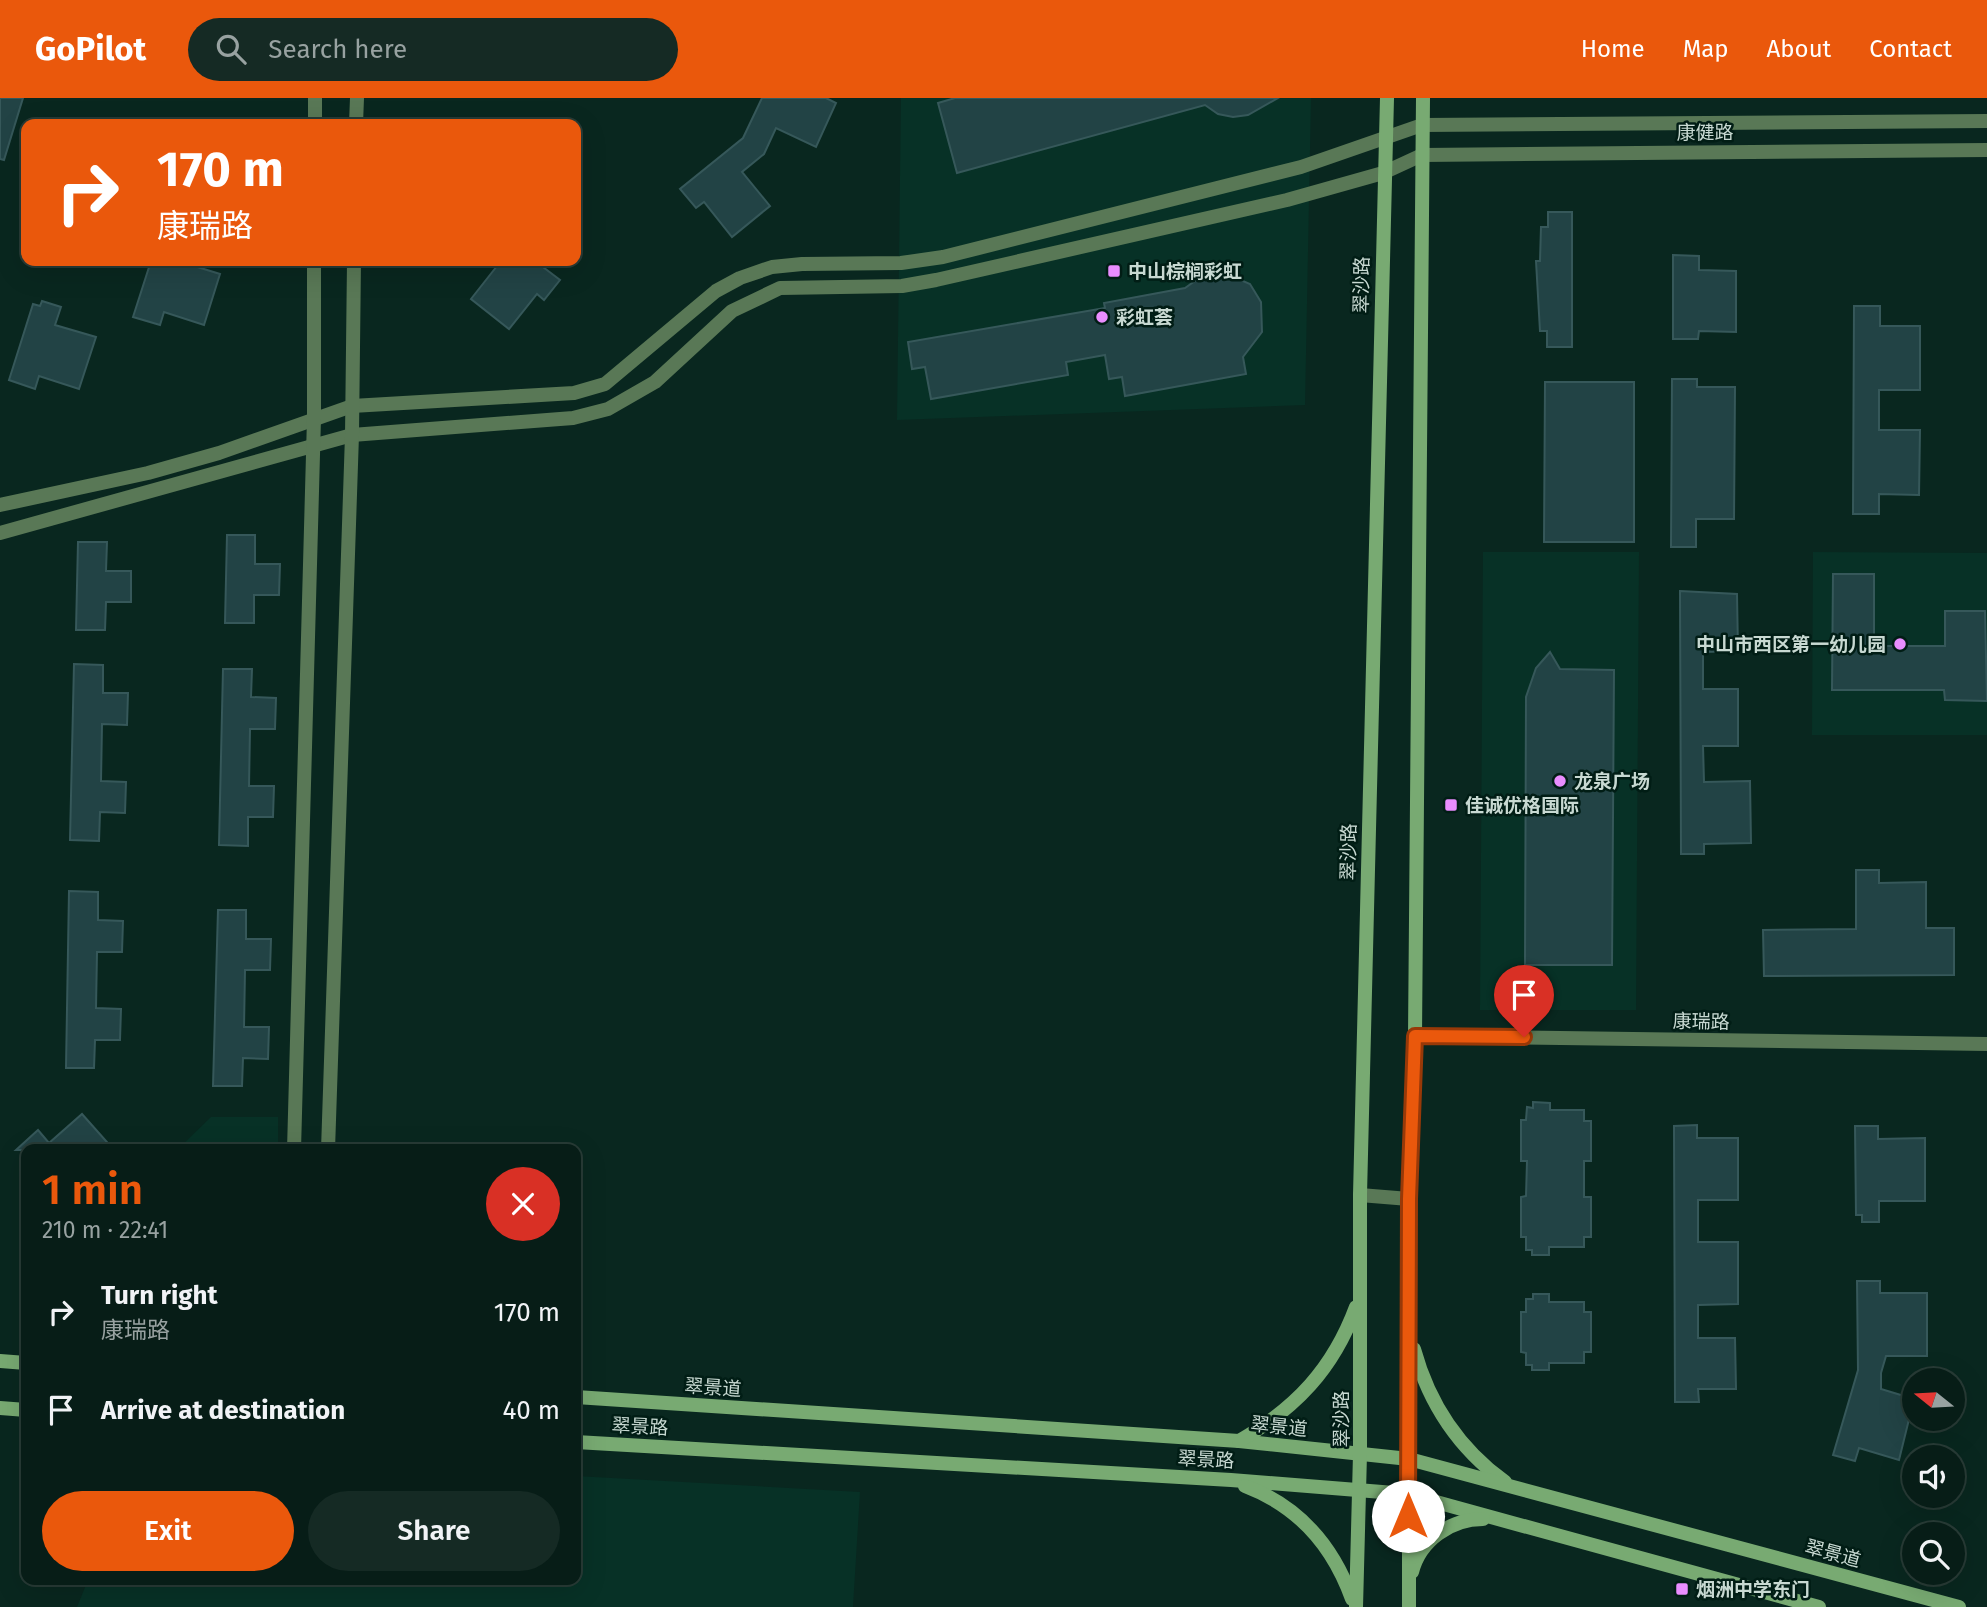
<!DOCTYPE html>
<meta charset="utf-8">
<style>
:root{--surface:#071d17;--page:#152a24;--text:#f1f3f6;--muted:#98a2a1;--line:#283b36;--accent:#ea580c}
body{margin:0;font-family:"Fira Sans","Noto Sans SC",sans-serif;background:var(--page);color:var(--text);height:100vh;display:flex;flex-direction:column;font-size:26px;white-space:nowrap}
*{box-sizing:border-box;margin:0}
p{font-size:23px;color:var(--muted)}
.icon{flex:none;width:38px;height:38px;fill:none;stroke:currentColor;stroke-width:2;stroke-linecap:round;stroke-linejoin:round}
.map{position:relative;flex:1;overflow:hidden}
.side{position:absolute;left:21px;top:1046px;width:560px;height:441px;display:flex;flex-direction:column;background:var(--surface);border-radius:14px;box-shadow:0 7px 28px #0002,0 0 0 2px var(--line)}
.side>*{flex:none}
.hud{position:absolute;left:21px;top:21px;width:560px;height:147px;border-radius:14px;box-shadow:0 7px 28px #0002,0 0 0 2px var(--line);background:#ea580c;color:#fff;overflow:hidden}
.needle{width:46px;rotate:288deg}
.controls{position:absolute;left:1902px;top:1270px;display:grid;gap:14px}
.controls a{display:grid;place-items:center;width:63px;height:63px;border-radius:50%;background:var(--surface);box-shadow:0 7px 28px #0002,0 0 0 2px var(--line);font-size:35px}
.pin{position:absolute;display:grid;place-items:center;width:60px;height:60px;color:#fff;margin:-72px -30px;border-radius:50% 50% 50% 0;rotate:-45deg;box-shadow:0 0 7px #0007}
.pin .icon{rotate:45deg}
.me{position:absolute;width:77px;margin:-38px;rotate:0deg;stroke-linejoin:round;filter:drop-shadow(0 0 5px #0008)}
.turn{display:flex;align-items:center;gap:24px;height:147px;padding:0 21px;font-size:32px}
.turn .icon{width:91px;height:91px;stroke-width:2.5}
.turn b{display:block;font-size:49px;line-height:60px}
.round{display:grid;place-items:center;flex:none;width:74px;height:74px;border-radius:37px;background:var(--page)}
.headline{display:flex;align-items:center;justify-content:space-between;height:119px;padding:0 21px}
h1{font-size:42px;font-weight:600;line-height:52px;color:var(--accent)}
.button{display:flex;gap:14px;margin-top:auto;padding:14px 21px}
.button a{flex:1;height:80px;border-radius:42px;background:var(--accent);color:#fff;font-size:28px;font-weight:600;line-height:80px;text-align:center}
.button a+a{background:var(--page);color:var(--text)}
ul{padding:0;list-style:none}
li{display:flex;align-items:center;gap:21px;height:98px;padding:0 21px}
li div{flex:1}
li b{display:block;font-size:26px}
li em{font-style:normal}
header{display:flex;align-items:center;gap:42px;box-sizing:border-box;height:98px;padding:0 35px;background:var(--accent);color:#fff}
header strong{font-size:33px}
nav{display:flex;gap:38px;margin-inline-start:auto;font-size:24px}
.search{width:490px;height:63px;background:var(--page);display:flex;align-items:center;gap:18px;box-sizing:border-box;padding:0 24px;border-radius:38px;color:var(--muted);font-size:26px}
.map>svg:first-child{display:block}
.built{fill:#073126}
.building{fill:#224345;stroke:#36585a;stroke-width:2}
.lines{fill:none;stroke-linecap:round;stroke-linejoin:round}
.tertiary{stroke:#597856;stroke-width:14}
.secondary{stroke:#78aa72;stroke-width:14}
.route-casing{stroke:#983908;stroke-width:18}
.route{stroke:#ea580c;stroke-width:12}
.poi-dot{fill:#e98dfe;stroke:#011d15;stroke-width:2.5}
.labels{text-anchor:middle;stroke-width:5;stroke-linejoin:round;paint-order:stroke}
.street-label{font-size:19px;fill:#c8d9d2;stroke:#011d15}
.poi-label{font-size:19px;font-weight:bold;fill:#c8d9d2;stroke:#011d15;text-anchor:start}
</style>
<header>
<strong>GoPilot</strong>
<div class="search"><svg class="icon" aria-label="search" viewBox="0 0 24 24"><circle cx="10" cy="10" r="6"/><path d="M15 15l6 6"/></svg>Search here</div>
<nav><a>Home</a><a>Map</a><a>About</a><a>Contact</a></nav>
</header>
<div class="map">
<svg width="1987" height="1509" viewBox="0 0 1987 1509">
<rect width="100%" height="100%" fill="#09271f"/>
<!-- built -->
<g class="built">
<path d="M901,0H1311L1305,307L897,322Z"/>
<path d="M1483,454H1639L1636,912H1480Z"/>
<path d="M1813,454L1987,455V637H1812Z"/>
<path d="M211,1019H278V1052H177Z"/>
<path d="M576,1378L860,1394L853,1509H77L88,1482H576Z"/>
</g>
<!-- building -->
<g class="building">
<path d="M0,0H23L4,62L0,61Z"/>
<path d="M762,0H826L836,5L816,49L776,30L764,56L742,74L770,108L732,139L704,104L696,110L680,91L743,40Z"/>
<path d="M955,0H1278L1248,17L1233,19L1218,16L1205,7L957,75L938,5Z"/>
<path d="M1548,114H1572V249H1547V233H1540L1536,163H1540L1541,129H1548Z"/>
<path d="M1673,157L1699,158V172L1736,173V234L1699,233L1698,241H1673Z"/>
<path d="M151,163H178L220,176L204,227L164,214L160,227L133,219Z"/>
<path d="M501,163H535L560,182L544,202L537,196L509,231L471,201Z"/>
<path d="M1222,174L1250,186L1261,204L1262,234L1243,259L1246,276L1125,298L1122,279L1109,281L1105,257L1066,264L1068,277L931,301L925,269L912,271L908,244L1105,210L1104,205L1185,190L1202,178Z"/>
<path d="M42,203L61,209L55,227L96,239L79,291L39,278L35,291L9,282L33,206L40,208Z"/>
<path d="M1854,208H1880V228H1920V292H1879V332H1920L1919,397L1879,396V416H1853Z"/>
<path d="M1672,281H1697V289H1735L1734,421H1696V449H1671Z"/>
<path d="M1545,284H1634V444H1544Z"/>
<path d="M227,437H255V466H280L279,497H254V525H225Z"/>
<path d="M78,444H107L106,473H131V504H106L105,532H76Z"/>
<path d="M1833,476H1874V548H1945V513H1985L1987,603L1945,602L1944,592H1832Z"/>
<path d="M1680,493L1737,496L1738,553L1703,554V591H1738V648H1703L1704,684L1750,683L1751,745L1704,746V756H1681Z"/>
<path d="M1550,554L1560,571L1614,572L1612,867H1525L1526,599L1536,570Z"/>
<path d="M74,566L103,567V595H128L127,627L102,626L101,683L126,684L125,715L100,714L99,743L70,742Z"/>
<path d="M223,571H252L251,599L276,600L275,631H250L249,688H274L273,719H248V748L219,747Z"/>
<path d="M1856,772H1879V785L1926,784V830H1954V877L1764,878L1763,832L1856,831Z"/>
<path d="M69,793L98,794V822L123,823L122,854H97L96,910L121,911L120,942H95L94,970H66Z"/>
<path d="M218,812H246V841H271L270,872H245L244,929H269L268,961L243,960L242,988H213Z"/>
<path d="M1533,1004L1550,1005V1012H1584V1023H1591V1063H1584V1099H1591V1139H1584V1149H1549V1157H1532V1152H1526V1139H1521V1099L1526,1098L1527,1063H1521V1022H1526L1527,1009L1533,1010Z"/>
<path d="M82,1016L114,1052H16L38,1032L49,1045Z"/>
<path d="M1697,1027V1040H1738V1102H1698V1144H1738V1206L1698,1207V1240H1735L1736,1291H1698L1699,1304H1675L1674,1028Z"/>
<path d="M1855,1028H1878V1041L1925,1040V1103H1879V1124H1862V1117H1856Z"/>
<path d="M1857,1183H1880V1195H1927V1258H1886L1881,1275V1291L1914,1301L1899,1362L1859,1350L1855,1363L1833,1357L1858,1272Z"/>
<path d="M1533,1196H1549V1204H1584V1214H1591V1254H1584V1265H1549V1272H1532V1267H1526V1255L1521,1254V1214H1526V1201H1533Z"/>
</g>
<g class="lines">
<!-- tertiary -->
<g class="tertiary">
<path d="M315,26V0"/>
<path d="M356,26L357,0"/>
<path d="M0,407L148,375L219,355L352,308L574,295L605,286L716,193L740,180L772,169L802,166L901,165L943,159L1301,69L1422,27L1987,23"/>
<path d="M0,435L352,337L573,320L608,311L655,284L732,213L780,190L902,188L936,182L1287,102L1383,75L1422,57L1987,52"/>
<path d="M1415,938L1987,946"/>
<path d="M294,1052L314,320V163"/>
<path d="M328,1052L352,337L354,163"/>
<path d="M1360,1097L1409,1101"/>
</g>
<!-- secondary -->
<g class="secondary">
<path d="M1414,1251C1429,1306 1458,1350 1505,1384"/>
<path d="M0,1263L26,1265"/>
<path d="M576,1299L1239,1343L1409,1361L1959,1509"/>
<path d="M0,1310L26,1312"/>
<path d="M1239,1343C1296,1310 1333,1271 1356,1209"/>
<path d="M576,1344L1231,1382L1407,1396L1819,1509"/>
<path d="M1245,1388C1298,1408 1333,1448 1352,1501"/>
<path d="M1412,1474C1420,1442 1451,1421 1483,1421"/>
<path d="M1356,1509L1360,1356V1097L1387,0"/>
<path d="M1409,1509V1101L1415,938L1423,0"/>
</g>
</g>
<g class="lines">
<defs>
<path id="route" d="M1408,1418L1409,1101L1415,938L1524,939"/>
</defs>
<!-- route casing -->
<use href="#route" class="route-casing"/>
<!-- route -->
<use href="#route" class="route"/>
</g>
<!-- markers -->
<g class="poi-dot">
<rect x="1107" y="166" width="14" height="14" rx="3.5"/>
<circle cx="1102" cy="219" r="7"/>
<circle cx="1900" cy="546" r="7"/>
<circle cx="1560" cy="683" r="7"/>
<rect x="1444" y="700" width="14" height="14" rx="3.5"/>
<rect x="1675" y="1484" width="14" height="14" rx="3.5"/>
</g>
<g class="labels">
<!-- street labels -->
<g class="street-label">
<text x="1705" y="41">康健路</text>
<text transform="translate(1361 187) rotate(-89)" y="7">翠沙路</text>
<text transform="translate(1348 754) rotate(-89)" y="7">翠沙路</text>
<text transform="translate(1701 923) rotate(1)" y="7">康瑞路</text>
<text transform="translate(713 1289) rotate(4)" y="7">翠景道</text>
<text transform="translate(1341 1321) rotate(-90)" y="7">翠沙路</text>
<text transform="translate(640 1328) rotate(3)" y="7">翠景路</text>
<text transform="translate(1279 1328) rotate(6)" y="7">翠景道</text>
<text transform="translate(1206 1361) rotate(3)" y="7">翠景路</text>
<text transform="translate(1833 1455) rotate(15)" y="7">翠景道</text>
</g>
<!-- poi labels -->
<g class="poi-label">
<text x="1128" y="180">中山棕榈彩虹</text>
<text x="1116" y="226">彩虹荟</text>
<text x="1886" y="553" text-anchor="end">中山市西区第一幼儿园</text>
<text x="1574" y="690">龙泉广场</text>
<text x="1465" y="714">佳诚优格国际</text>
<text x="1696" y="1498">烟洲中学东门</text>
</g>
</g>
</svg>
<div class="controls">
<a><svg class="needle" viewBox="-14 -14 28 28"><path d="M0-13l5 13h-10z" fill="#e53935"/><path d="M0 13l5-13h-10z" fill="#98a2a1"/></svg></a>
<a><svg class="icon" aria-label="sound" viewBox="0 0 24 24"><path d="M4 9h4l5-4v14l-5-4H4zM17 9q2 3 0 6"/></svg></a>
<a><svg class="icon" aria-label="search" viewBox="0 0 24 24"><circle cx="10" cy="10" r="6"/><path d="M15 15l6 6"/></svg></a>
</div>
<div class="pin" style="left:1524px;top:939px;background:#d93025"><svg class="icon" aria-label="arrive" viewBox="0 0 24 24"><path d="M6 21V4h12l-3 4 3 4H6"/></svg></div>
<svg class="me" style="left:1408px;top:1418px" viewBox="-20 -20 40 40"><circle r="19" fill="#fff"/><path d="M0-13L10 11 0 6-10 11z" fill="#ea580c"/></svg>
<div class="hud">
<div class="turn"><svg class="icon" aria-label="right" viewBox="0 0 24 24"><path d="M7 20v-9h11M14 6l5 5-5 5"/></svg><div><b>170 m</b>康瑞路</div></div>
</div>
<section class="side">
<div class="headline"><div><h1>1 min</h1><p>210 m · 22:41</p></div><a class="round" style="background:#d93025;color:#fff"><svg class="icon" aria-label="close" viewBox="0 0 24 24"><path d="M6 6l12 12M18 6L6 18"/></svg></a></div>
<ul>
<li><svg class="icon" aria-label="right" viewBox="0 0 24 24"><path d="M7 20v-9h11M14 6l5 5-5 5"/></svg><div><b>Turn right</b><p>康瑞路</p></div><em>170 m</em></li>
<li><svg class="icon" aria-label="arrive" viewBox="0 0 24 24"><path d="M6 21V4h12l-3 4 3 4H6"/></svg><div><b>Arrive at destination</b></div><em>40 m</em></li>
</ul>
<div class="button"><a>Exit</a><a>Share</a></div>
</section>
</div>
